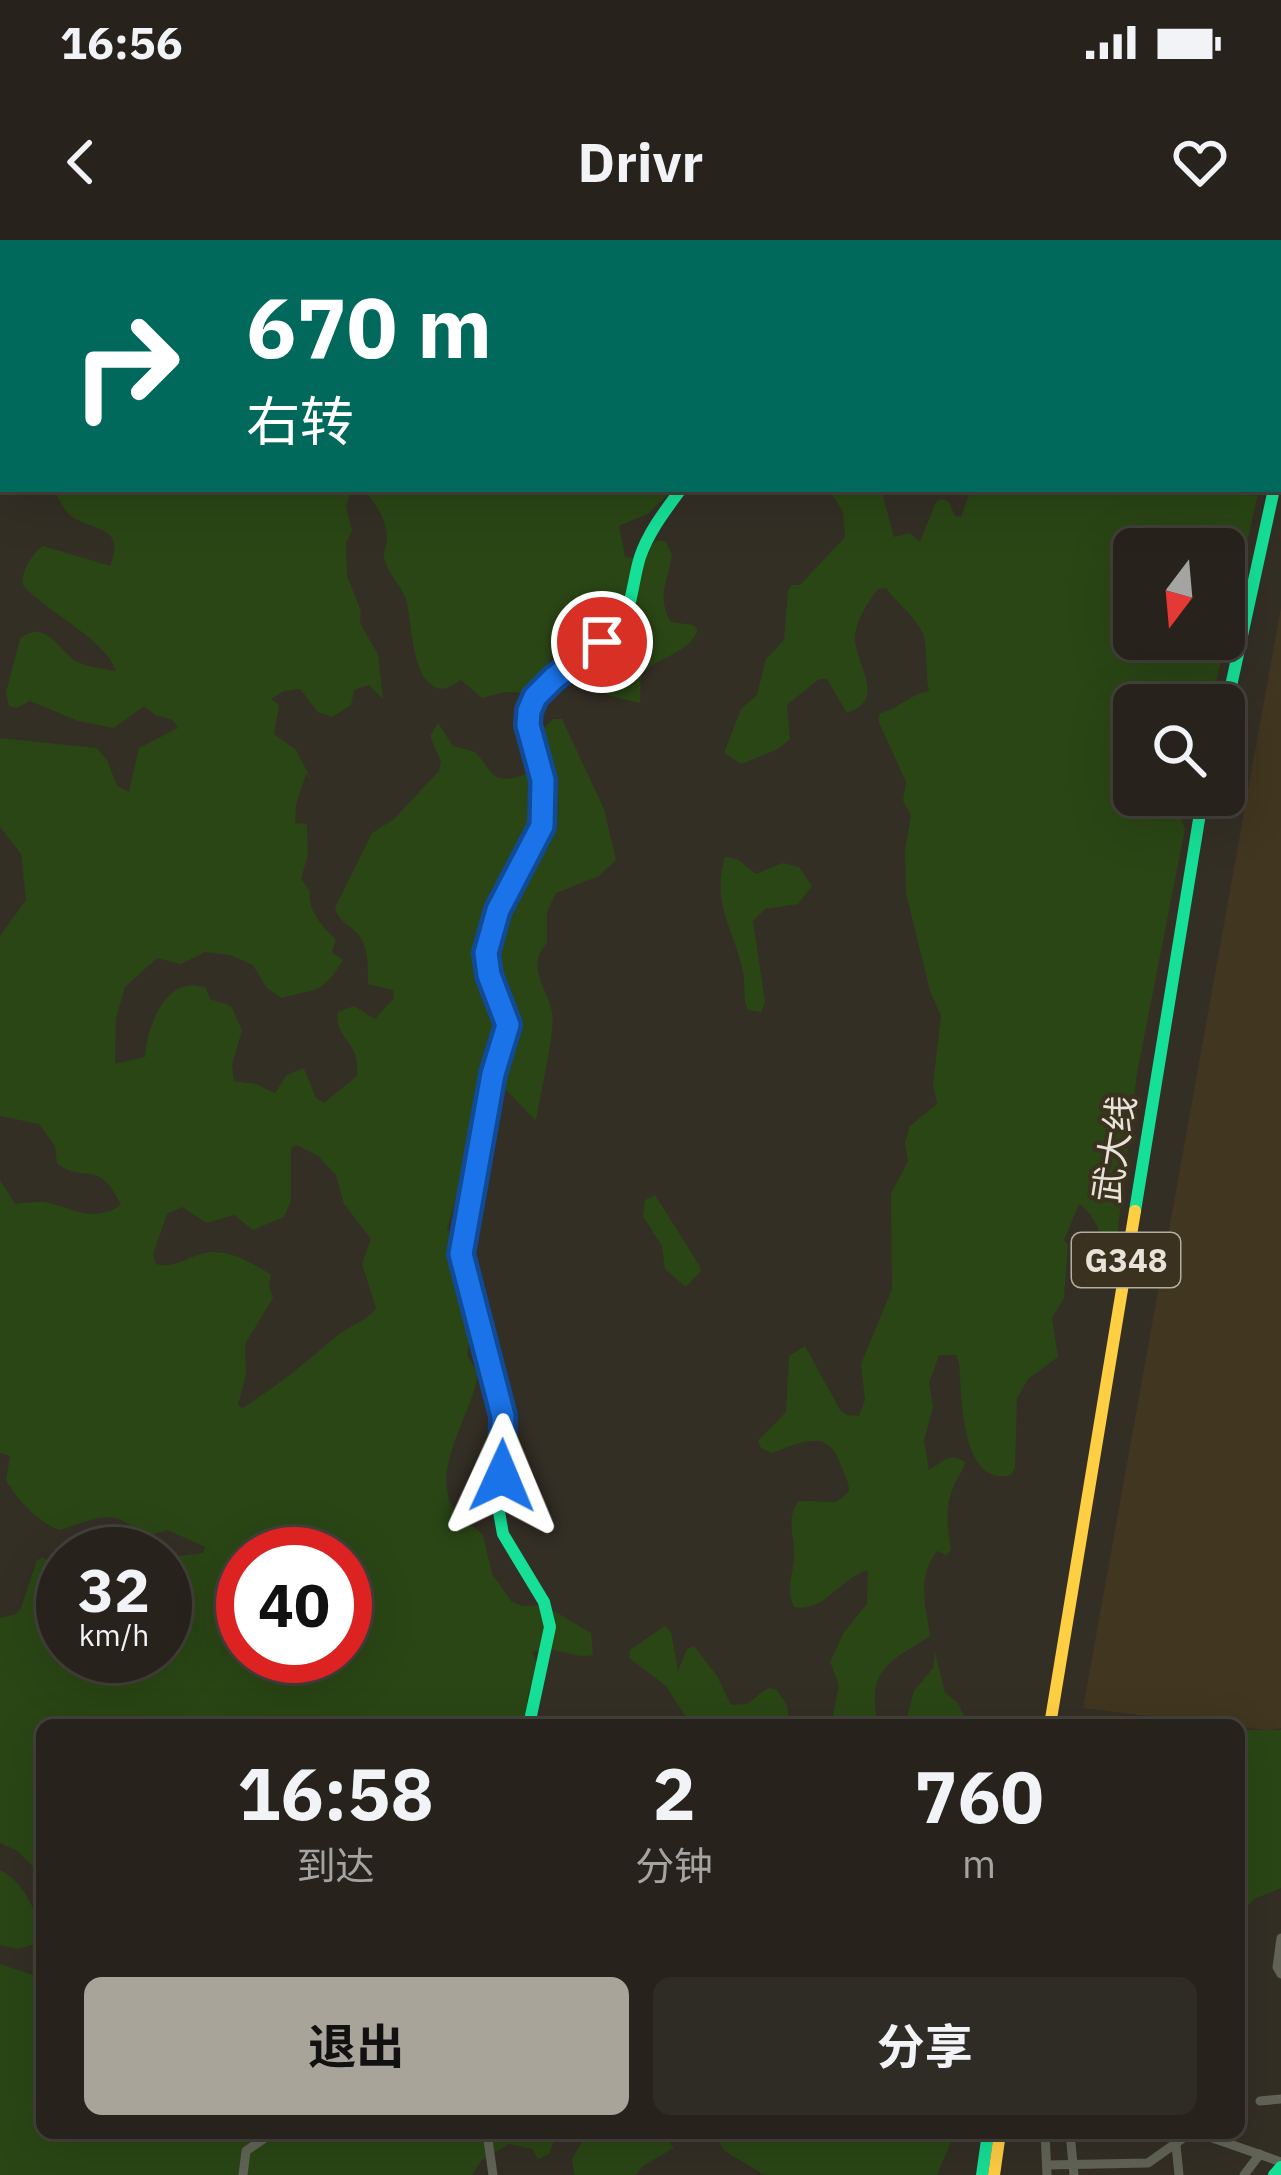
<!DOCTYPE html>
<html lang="zh">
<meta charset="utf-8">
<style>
:root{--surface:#27231c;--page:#2f2b25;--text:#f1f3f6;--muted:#a4a4a3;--line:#43403b;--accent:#a9a499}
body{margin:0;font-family:"IBM Plex Sans","Noto Sans SC",sans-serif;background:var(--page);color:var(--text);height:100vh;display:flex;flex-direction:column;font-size:45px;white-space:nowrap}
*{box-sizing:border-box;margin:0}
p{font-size:39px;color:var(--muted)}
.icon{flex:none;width:66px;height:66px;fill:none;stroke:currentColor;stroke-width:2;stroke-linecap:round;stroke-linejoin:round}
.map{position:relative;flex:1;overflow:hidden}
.panel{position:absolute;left:36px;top:1479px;width:1209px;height:420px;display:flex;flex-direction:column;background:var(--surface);border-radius:18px;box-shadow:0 12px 48px #0002,0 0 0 3px var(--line)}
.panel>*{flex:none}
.hud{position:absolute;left:0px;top:0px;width:1281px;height:252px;box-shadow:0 12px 48px #0002,0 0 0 3px var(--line);background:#00695c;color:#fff;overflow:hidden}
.needle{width:78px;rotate:196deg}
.controls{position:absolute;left:1113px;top:288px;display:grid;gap:24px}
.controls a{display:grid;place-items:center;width:132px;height:132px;border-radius:18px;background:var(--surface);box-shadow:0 12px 48px #0002,0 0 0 3px var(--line);font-size:60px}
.speed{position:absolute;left:36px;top:1287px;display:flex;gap:24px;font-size:60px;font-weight:700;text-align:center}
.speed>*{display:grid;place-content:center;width:156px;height:156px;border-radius:50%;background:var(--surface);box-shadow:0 12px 48px #0002,0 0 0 3px var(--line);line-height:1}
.speed small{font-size:30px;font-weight:400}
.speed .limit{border:18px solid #d22;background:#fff;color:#111}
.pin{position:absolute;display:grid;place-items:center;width:102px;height:102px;color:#fff;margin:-51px;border:6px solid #fff;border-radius:50%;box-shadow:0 3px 12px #0007}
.me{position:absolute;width:132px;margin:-66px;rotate:1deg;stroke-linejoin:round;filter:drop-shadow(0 0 9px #0008)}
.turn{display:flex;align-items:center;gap:42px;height:252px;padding:0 48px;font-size:54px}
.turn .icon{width:156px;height:156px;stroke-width:2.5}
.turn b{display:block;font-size:84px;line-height:102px}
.eta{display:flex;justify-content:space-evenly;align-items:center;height:204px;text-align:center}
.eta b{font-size:72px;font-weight:700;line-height:84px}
.cta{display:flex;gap:24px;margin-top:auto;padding:24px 48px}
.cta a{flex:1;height:138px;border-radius:18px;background:var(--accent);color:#111;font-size:48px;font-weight:700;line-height:138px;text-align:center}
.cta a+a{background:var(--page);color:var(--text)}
.status{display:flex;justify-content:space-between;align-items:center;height:84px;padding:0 60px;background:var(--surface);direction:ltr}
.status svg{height:33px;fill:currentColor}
header{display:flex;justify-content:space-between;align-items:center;height:156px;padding:0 48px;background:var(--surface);font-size:54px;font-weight:700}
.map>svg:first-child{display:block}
.built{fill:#41361f}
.green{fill:#2a4615;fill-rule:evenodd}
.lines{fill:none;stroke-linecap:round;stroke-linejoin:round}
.street{stroke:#626457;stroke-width:9}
.fast{stroke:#16e098;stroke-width:12}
.slow{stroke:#ffcf43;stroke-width:12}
.route-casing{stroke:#114b97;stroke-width:30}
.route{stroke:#1a73e8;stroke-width:21}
.labels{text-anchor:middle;stroke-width:9;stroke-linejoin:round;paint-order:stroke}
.shield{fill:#3a311f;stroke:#b4aea0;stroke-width:3}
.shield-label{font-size:33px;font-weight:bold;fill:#e8e3d8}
.street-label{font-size:36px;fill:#e8e3d8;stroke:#3a311f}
</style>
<div class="status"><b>16:56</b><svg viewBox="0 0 49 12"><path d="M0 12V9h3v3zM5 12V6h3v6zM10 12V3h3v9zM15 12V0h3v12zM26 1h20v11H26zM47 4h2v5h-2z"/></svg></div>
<header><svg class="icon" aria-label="back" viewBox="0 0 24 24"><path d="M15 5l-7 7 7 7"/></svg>Drivr<svg class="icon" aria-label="heart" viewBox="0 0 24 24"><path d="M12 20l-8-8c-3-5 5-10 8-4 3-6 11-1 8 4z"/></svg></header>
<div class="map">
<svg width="1281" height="1935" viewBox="0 0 1281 1935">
<rect width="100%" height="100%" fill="#342f25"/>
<!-- built -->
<path class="built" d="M1281,367V1488L1267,1490L1083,1468Z"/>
<!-- green -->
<g class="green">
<path d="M1021,0H1281L1278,162V3H1020Z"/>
<path d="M55,249H351L346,267L352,290L346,303L347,336L361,371L360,383L378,415L383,459L369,445L354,450L351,465L332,477L318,472L300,449L284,451L271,459L279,465L274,494L296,510L311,539L306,534L296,565L295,583L307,584L308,615L301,639L310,651C307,670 323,688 336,699L332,712L343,720C322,755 316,748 282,758L267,748L253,725L230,715L205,712L181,724L157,718L125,747L116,778L115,824L145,817C147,787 166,732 206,748L210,759L231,766L242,790L232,825L234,841L256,844L275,853L287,835L304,828L316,858L324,863L357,836C361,800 334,800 338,772L354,766L375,779L394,758L393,750L368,744C368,727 369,705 356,692C346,682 339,682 335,668L372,593L394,579L439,531L441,522L430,496L438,483L453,506L475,512C494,532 491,547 526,534L542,490L553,479H562L604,569L616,620L599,636L556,653L547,672V703C525,727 547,747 552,772C556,790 540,854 537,876L535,880L507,851L494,843L472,941L460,945L447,989L461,1005L456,1051C484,1077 471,1083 467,1115L478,1133C473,1176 423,1235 460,1278C467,1285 476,1287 483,1295L492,1334L511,1361L522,1366L544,1365L591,1393L593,1415C570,1420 561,1404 532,1412L540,1432L528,1452L526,1485H42V1635L16,1610L0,1603V1378L16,1374L21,1368L37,1320L43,1317L49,1322L63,1320V1416H165V1318L203,1313L205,1307L168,1290L144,1297C113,1265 97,1279 59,1290C36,1280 19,1261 6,1241L10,1216L0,1213V940L15,964C25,963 36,961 45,962C73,968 93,984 121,965C99,917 84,945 57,923L55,906L39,884L0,876V696L26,660L21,614L0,587V498L96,508L107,520L117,546L129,552L139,508L178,488L173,480L155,475L144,466L114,488L78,481L30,461L16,468L9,466L6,452L20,399C46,377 59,412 77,422C87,427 106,429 116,431C108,401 45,371 23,345C21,331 32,314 43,306L110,326C128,284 89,291 70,275C62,268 58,258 55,249ZM297,905L318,916L336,935L344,964L371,999L362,1024L376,1068C366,1082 350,1085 337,1096C306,1122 277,1147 242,1168L238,1165L246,1134L245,1104L273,1058L269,1046L271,1035C253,1023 227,1008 205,1013C187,1017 175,1029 156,1024L153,1014L167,974L182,967L207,983L234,975L253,990L284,977L291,961V908ZM243,1314H345V1416H243Z"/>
<path d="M362,249H666V256L648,274L619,286L625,317L633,318L658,300L666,302L672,315C668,341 656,357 671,382L693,385L698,390C687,415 659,416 641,434L640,463L610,456L584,437L583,429L614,410L615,402L598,396L552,415L541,441L529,453L504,452L482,458L461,440C452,445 444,452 435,447C411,436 412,381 406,359C401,345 386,331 384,317C383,313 387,303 387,298C387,280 375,261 362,249Z"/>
<path d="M829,249H881L894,297L910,293L920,302L936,262L942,259L949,262L955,276L961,277L971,249H1259L1211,465H1134V555H1180L1176,566L1185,589L1137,833L1111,1045C1110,1021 1101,978 1079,964L1064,1000L1068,1005L1064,1058L1052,1078L1058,1117L1028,1139L1017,1158L1015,1228L1011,1235C960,1248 962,1154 959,1123L956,1115H939L929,1143L933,1167L924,1201L929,1230C943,1222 949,1212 965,1222C964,1229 960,1234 957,1239C944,1264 947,1284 951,1310L946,1315L937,1311C916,1340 926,1364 930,1396C909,1411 876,1422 875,1454C874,1464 877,1474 876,1485H831L839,1445L830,1422L844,1392L867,1364L868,1330C839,1338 825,1373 794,1367C786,1348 792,1339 794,1319C796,1298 784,1280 799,1261L836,1262L849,1252C849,1240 844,1234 840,1223C828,1187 799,1203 772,1213L761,1208L758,1201L786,1172L789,1116L805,1106L840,1170L847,1175L859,1176L865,1160L861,1124L892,1049L891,954L908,921L905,903L910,886L937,864L933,844L941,776L930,751L906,653L905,610L911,576L903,561L906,542L878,480L880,473C900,469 909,454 929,451C925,433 928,408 923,394C916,377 897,363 886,348L878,349C868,362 854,383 855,400C857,428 887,459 847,473L827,439H819L787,465L790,499L778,509L741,524L724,513L741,469L757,455L766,419L784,400L788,351L792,345H800L845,297L843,272ZM1134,309H1224V399H1134Z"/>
<path d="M725,617L737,619L756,634L783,623L799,627L812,646L798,664L765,669L753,681L765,762L761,772L748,770C742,758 746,746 743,732C734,687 711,667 725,617Z"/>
<path d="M655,955L699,1025L701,1031L686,1047L665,1029L662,1006L643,976L645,960Z"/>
<path d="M665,1386L671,1392L678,1431L687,1409L694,1406L717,1436L731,1465L747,1464L768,1448L776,1449L787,1465L790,1485H691L666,1446L629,1418L630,1410Z"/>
<path d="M935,1412L945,1453L957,1462L969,1485H905L914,1451L933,1428Z"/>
<path d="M1239,1490H1281V1648L1254,1659L1239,1676Z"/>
<path d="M0,1630C25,1642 39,1676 42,1702L18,1709L0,1705Z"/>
<path d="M0,1724L42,1738V1893H557L549,1914L538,1919L532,1909L509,1904L481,1921L472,1935H0Z"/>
<path d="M587,1893H662L674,1908L643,1926L636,1935H574L572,1919Z"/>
<path d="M719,1893H955L937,1935H765L726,1912L721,1906Z"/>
</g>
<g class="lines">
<!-- street -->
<g class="street">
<path d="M732,3L734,0"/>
<path d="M1281,1698L1277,1727L1281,1734"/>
<path d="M1260,1861L1281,1859"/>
<path d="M487,1893L493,1935"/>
<path d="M1045,1893L1047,1935"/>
<path d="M1070,1893L1074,1935"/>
<path d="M1176,1905L1179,1935"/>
<path d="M1047,1925L1148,1923L1186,1896L1201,1894L1281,1922"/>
<path d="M243,1935L246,1911L272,1893"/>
<path d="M1244,1935L1260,1914"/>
</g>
<!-- fast -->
<g class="fast">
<path d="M1278,191L1281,178"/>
<path d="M1278,230L1281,217"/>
<path d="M1224,478L1274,249"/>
<path d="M543,561C543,534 531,512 528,486C524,447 595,405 622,383C633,362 633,339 640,317C649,291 665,271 681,249"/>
<path d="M1135,971L1203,555"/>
<path d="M470,1047L503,1176L499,1272L503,1294L544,1362L550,1387L529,1485"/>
<path d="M982,1935L988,1893"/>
<path d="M1274,1935L1281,1927"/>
</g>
<!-- slow -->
<g class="slow">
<path d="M470,1047L461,1014L493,834L508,786L489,735L488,698L498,670L543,586V561"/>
<path d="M1050,1485L1135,971"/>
<path d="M994,1935L1000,1893"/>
</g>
</g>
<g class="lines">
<defs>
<path id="route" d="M502,1236L503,1176L461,1014L493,834L508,785L489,735L486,713L498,670L542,586L543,540L528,485L529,471L535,457L554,438L602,402"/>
</defs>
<!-- route casing -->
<use href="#route" class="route-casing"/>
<!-- route -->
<use href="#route" class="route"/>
</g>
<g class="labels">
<!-- shield labels -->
<rect class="shield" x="1072" y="993" width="108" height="54" rx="9"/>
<g class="shield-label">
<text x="1126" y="1032">G348</text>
</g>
<!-- street labels -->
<g class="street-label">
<text transform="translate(1114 909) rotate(-81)" y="13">武大线</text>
</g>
</g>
</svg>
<div class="controls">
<a><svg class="needle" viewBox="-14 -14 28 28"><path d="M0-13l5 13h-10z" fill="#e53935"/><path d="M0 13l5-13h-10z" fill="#a4a4a3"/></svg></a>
<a><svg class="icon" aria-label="search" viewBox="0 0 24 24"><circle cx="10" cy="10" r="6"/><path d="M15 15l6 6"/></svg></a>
</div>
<div class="speed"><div>32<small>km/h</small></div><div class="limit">40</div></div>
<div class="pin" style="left:602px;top:402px;background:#d93025"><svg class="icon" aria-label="arrive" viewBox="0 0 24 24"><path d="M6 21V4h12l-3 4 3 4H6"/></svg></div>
<svg class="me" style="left:502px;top:1236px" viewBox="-20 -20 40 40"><path d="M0-17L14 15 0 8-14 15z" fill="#1a73e8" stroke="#fff" stroke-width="4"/></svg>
<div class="hud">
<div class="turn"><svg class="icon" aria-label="right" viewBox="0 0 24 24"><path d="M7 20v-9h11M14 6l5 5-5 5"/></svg><div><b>670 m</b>右转</div></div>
</div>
<section class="panel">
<div class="eta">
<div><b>16:58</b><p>到达</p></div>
<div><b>2</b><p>分钟</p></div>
<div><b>760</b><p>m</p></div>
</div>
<div class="cta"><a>退出</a><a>分享</a></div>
</section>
</div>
